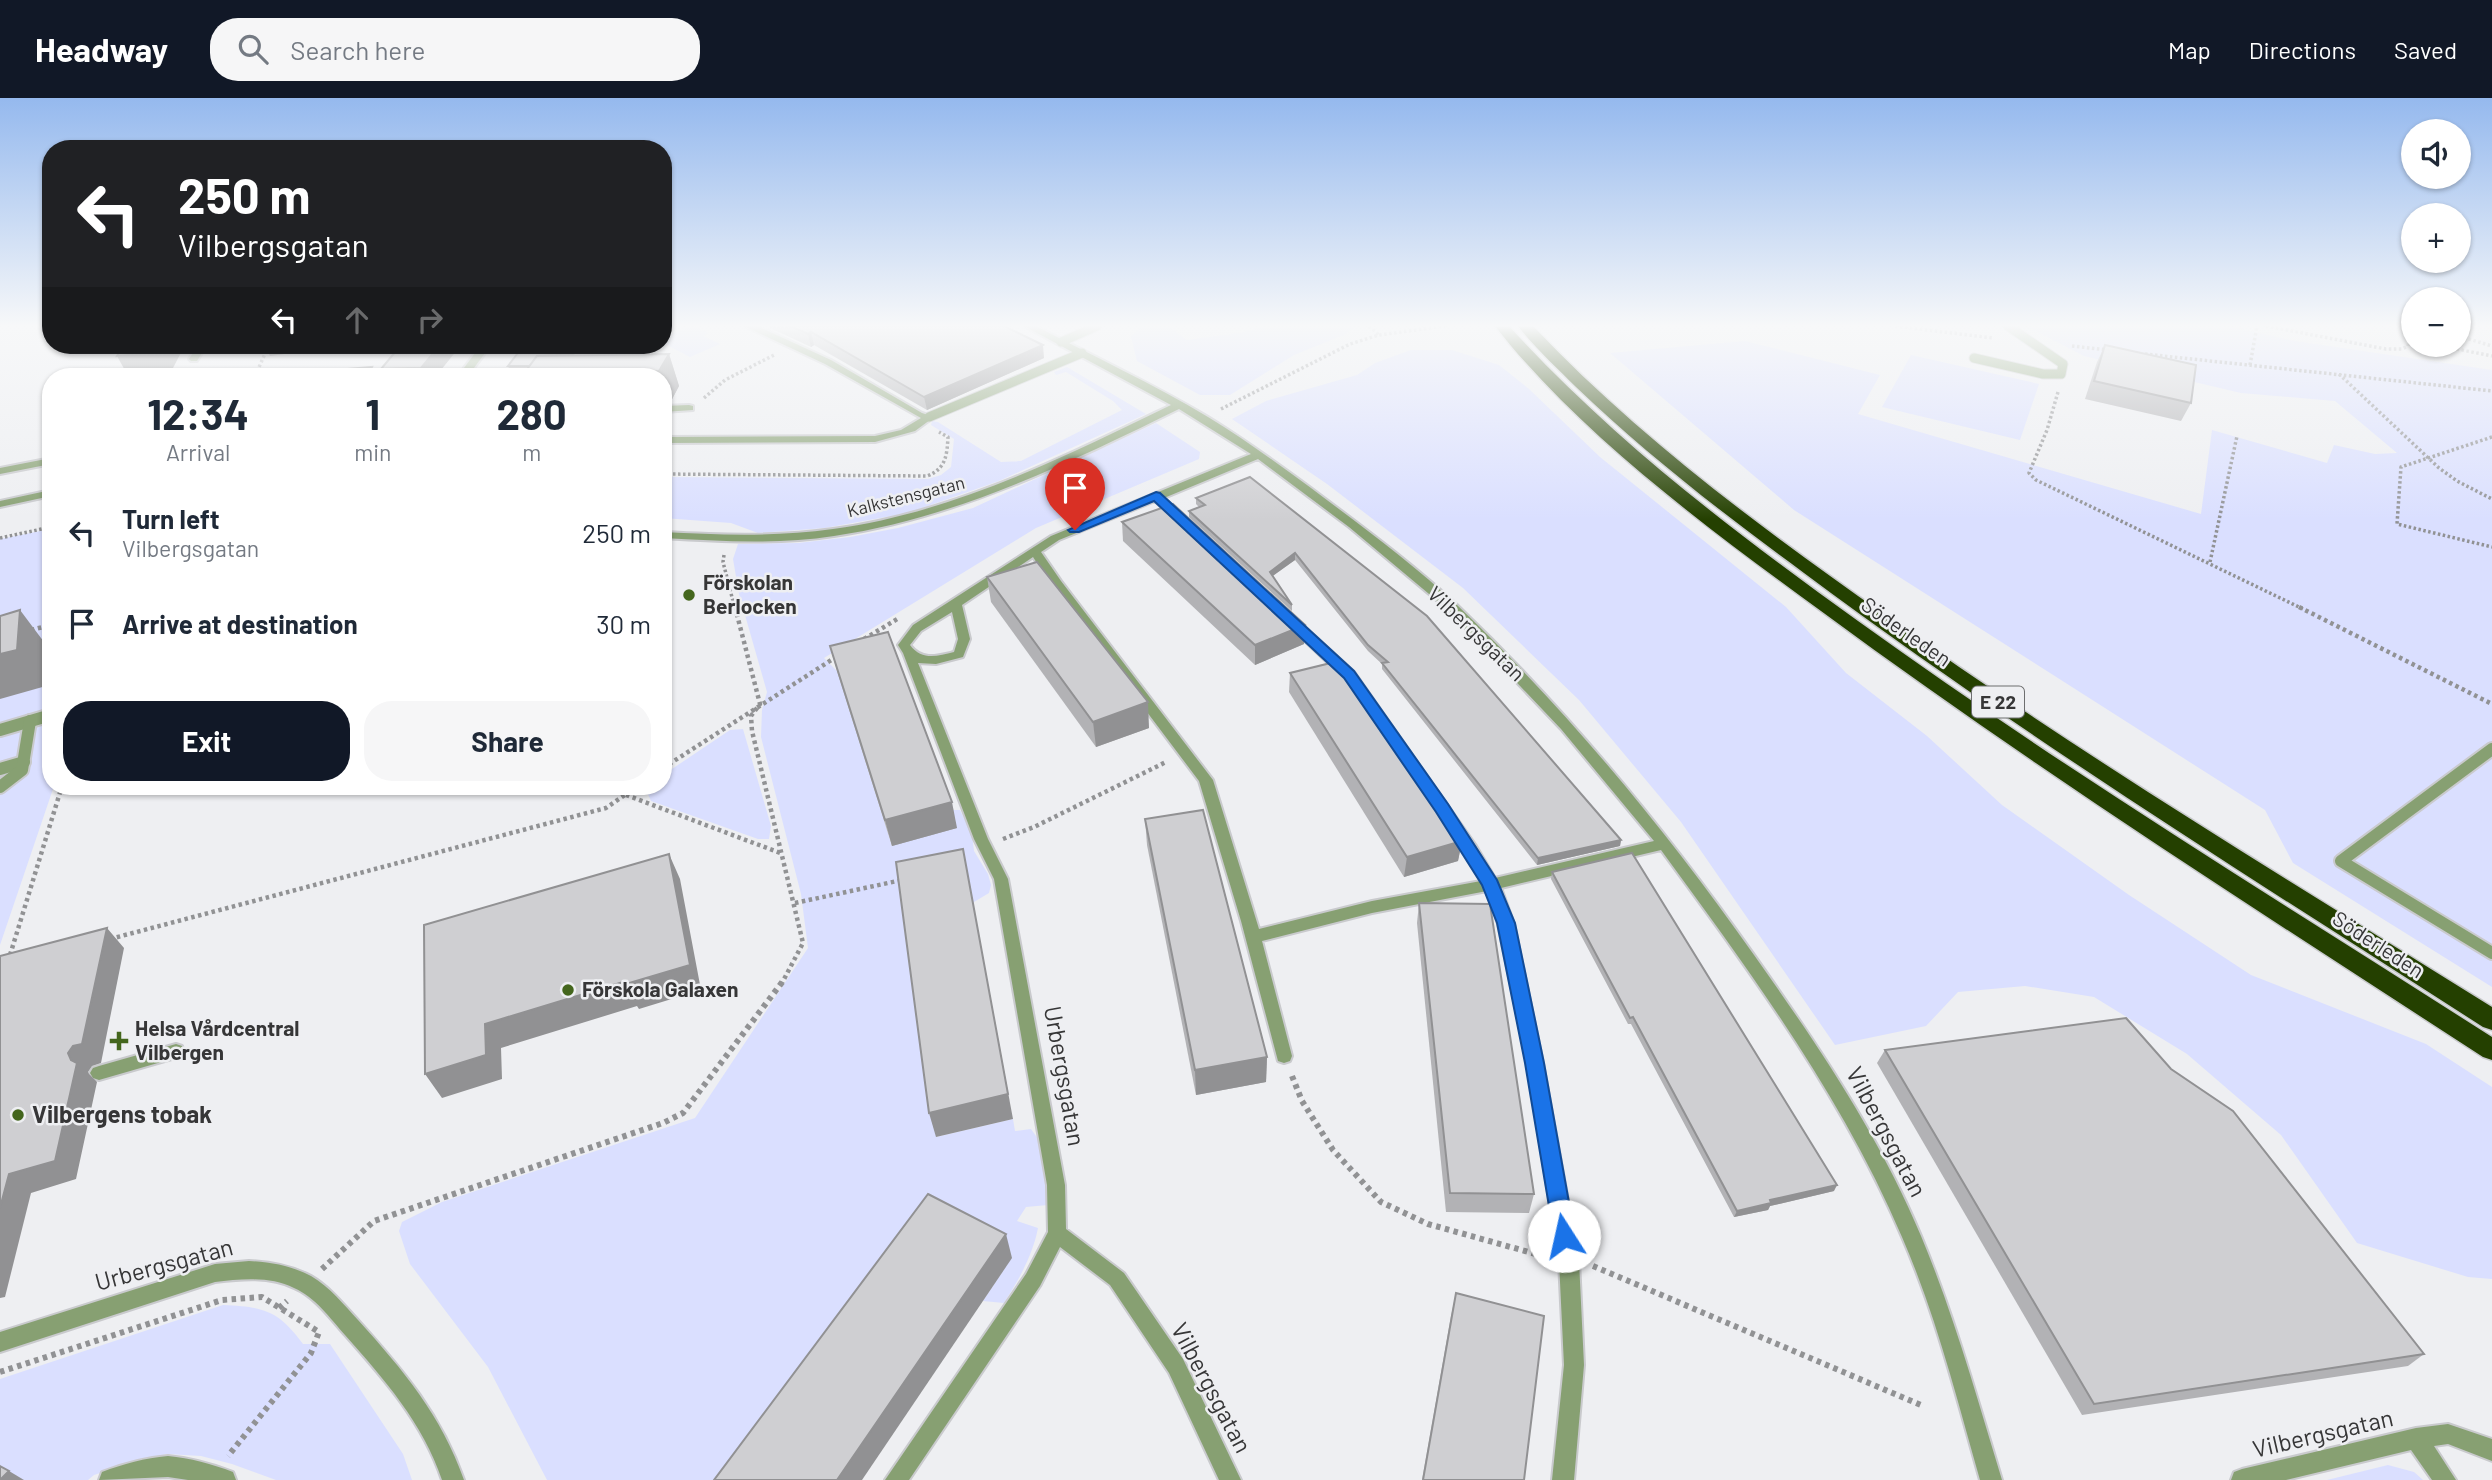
<!DOCTYPE html>
<meta charset="utf-8">
<style>
:root{--surface:#fff;--page:#f6f6f7;--text:#1f2937;--muted:#747a83;--accent:#111827}
body{margin:0;font-family:Barlow,sans-serif;background:var(--page);color:var(--text);height:100vh;display:flex;flex-direction:column;font-size:26px;white-space:nowrap}
*{box-sizing:border-box;margin:0}
p{font-size:23px;color:var(--muted)}
.icon{flex:none;width:38px;height:38px;fill:none;stroke:currentColor;stroke-width:2;stroke-linecap:round;stroke-linejoin:round}
.map{position:relative;flex:1;overflow:hidden}
.side{position:absolute;left:42px;top:270px;width:630px;height:427px;display:flex;flex-direction:column;background:var(--surface);border-radius:28px;box-shadow:0 2px 5px #0004}
.side>*{flex:none}
.guide{position:absolute;left:42px;top:42px;width:630px;height:214px;border-radius:28px;box-shadow:0 2px 5px #0004;background:#202124;color:#fff;overflow:hidden}
.fabs{position:absolute;left:2401px;top:21px;display:grid;gap:14px}
.fabs a{display:grid;place-items:center;width:70px;height:70px;border-radius:50%;background:var(--surface);box-shadow:0 2px 5px #0004;font-size:35px}
.pin{position:absolute;display:grid;place-items:center;width:60px;height:60px;color:#fff;margin:-72px -30px;border-radius:50% 50% 50% 0;rotate:-45deg;box-shadow:0 0 7px #0007}
.pin .icon{rotate:45deg}
.me{position:absolute;width:77px;margin:-38px;rotate:350deg;stroke-linejoin:round;filter:drop-shadow(0 0 5px #0008)}
.turn{display:flex;align-items:center;gap:24px;height:147px;padding:0 21px;font-size:32px}
.turn .icon{width:91px;height:91px;stroke-width:2.5}
.turn b{display:block;font-size:49px;line-height:60px}
.lanes{display:flex;align-items:center;height:66px;padding:0 21px;background:#0003;justify-content:center;gap:35px;direction:ltr}
.lanes .off{opacity:.35}
.eta{display:flex;justify-content:space-evenly;align-items:center;height:119px;text-align:center}
.eta b{font-size:42px;font-weight:700;line-height:49px}
.button{display:flex;gap:14px;margin-top:auto;padding:14px 21px}
.button a{flex:1;height:80px;border-radius:28px;background:var(--accent);color:#fff;font-size:28px;font-weight:700;line-height:80px;text-align:center}
.button a+a{background:var(--page);color:var(--text)}
ul{padding:0;list-style:none}
li{display:flex;align-items:center;gap:21px;height:91px;padding:0 21px}
li div{flex:1}
li b{display:block;font-size:26px}
li em{font-style:normal}
header{display:flex;align-items:center;gap:42px;box-sizing:border-box;height:98px;padding:0 35px;background:var(--accent);color:#fff}
header strong{font-size:33px}
nav{display:flex;gap:38px;margin-inline-start:auto;font-size:24px}
.search{width:490px;height:63px;background:var(--page);display:flex;align-items:center;gap:18px;box-sizing:border-box;padding:0 24px;border-radius:28px;color:var(--muted);font-size:26px}
.map>svg:first-child{display:block}
.green{fill:#dadfff}
.lines{fill:none;stroke-linecap:round;stroke-linejoin:round}
.lane-far1-casing{stroke:#c9cacd;stroke-width:11}
.lane-casing{stroke:#c9cacd;stroke-width:16}
.street-casing{stroke:#c9cacd;stroke-width:4}
.highway-casing{stroke:#c9cacd;stroke-width:3}
.path-far2{stroke:#919294;stroke-width:3.5;stroke-dasharray:2.5 2.5;stroke-linecap:butt}
.path-far1{stroke:#919294;stroke-width:4.5;stroke-dasharray:3.5 3.5;stroke-linecap:butt}
.path{stroke:#919294;stroke-width:6;stroke-dasharray:4.5 4.5;stroke-linecap:butt}
.lane-far1{stroke:#87a072;stroke-width:9}
.lane{stroke:#87a072;stroke-width:12}
.street{fill:#87a072;fill-rule:evenodd}
.highway{fill:#244000;fill-rule:evenodd}
.wall{fill:#b2b2b5}
.shaded-wall{fill:#919193}
.building{fill:#cfcfd2;stroke:#919193;stroke-width:2}
.route{fill:#1a73e8;stroke:#114b97;stroke-width:2}
.poi-dot{fill:#44661d;stroke:#eeeff2;stroke-width:2.5}
.labels{text-anchor:middle;stroke-width:5;stroke-linejoin:round;paint-order:stroke}
.far-street-label{font-size:18px;fill:#363637;stroke:#eeeff2}
.shield{fill:#eeeff2;stroke:#6d6e6f;stroke-width:2}
.shield-label{font-size:19px;font-weight:bold;fill:#363637}
.poi-label{font-size:21px;font-weight:bold;fill:#363637;stroke:#eeeff2;text-anchor:start}
.street-label{font-size:21px;fill:#363637;stroke:#eeeff2}
.near-street-label{font-size:24px;fill:#363637;stroke:#eeeff2}
.near-poi-label{font-size:24px;font-weight:bold;fill:#363637;stroke:#eeeff2;text-anchor:start}
</style>
<header>
<strong>Headway</strong>
<div class="search"><svg class="icon" aria-label="search" viewBox="0 0 24 24"><circle cx="10" cy="10" r="6"/><path d="M15 15l6 6"/></svg>Search here</div>
<nav><a>Map</a><a>Directions</a><a>Saved</a></nav>
</header>
<div class="map">
<svg width="2492" height="1382" viewBox="0 0 2492 1382">
<rect width="100%" height="100%" fill="#eeeff2"/>
<!-- green -->
<g class="green">
<path d="M694,228L708,235L703,238L720,246L690,259L663,245V232L672,235Z"/>
<path d="M1141,228H1168L1187,242L1239,235L1266,228H1356L1346,236L1294,257L1230,297H1200L1137,263L1131,239Z"/>
<path d="M2026,228H2228L2295,243L2492,272V889L2293,765L2265,712L1794,412L1610,255L1745,243L1880,277L1858,316L2201,416L2212,332L2327,365L2334,347L2375,356L2397,355L2335,303L2241,295L2084,258Z"/>
<path d="M1411,252H1452L1499,267L1529,291L1600,359L1786,509L1846,575L1927,638L2002,707L2129,797L2251,877L2426,946L2492,989V1181L2468,1179L2357,1145L2281,1037L2187,956L2094,899L2025,888L1958,894L1926,928L1835,947L1681,724L1579,602L1463,490L1327,386L1232,321L1266,303L1357,277L1375,265Z"/>
<path d="M1911,257L2039,286L2020,342L1882,309Z"/>
<path d="M1067,269L1146,316L999,383L908,415L825,430L758,435L731,425L663,420V379L928,381L941,377L951,369L954,341L931,327L932,323L938,324L1001,364L1021,363L1122,312L1113,303L1066,274L1056,277L1054,274Z"/>
<path d="M1156,325L1200,354L1199,361L1036,430L824,560L837,573L892,748L951,712H960L972,736L974,753L988,776L991,787L989,795L974,804L936,1039L1013,1021L1015,1033L1031,1031L1041,1045L1048,1107L1026,1109L1017,1123L1038,1130C1033,1156 1019,1182 1004,1205L983,1203L1012,1159L743,1382H547L488,1269L410,1166L399,1133L402,1124L442,1104L695,1020L808,850L801,796L761,639L762,612L767,594L739,496L733,461L738,446L798,445L850,439L898,430L973,410Z"/>
<path d="M51,431V688H54L0,847V441Z"/>
<path d="M743,631L771,728L769,741H758L651,703L646,692L651,688H663L666,675L730,632Z"/>
<path d="M223,1207C264,1209 278,1212 303,1246H330L403,1356L412,1382H276L232,1366L201,1358L167,1356L131,1365L94,1377L88,1382H23L0,1369V1281Z"/>
<path d="M2388,1367L2414,1374L2423,1382H2327Z"/>
</g>
<g class="lines">
<defs>
<g id="lane-far1">
<path d="M1061,244L1097,228"/>
<path d="M1974,260L2043,276H2061L2063,266L2008,228"/>
<path d="M929,319L1082,255"/>
</g>
<g id="lane">
<path d="M0,632L51,617"/>
<path d="M2492,651L2341,763L2492,855"/>
<path d="M0,671L24,664"/>
<path d="M0,689L22,672L30,623"/>
</g>
<g id="street">
<path d="M744,228H757L831,262L922,315L934,319L915,333L875,344L663,345V339L875,338L901,332L921,320L825,266Z"/>
<path d="M1024,228H1036C1093,258 1153,286 1208,319C1244,341 1277,365 1311,390C1360,427 1412,465 1457,507C1568,613 1666,732 1754,857C1817,946 1879,1037 1921,1138C1954,1217 1977,1300 2002,1382H1980C1957,1301 1936,1217 1902,1139C1842,998 1751,875 1661,752L1501,790L1514,826L1543,965L1579,1163L1584,1267L1574,1382H1552L1564,1267L1559,1163L1527,965L1498,826L1487,793L1372,815L1262,843L1292,958L1290,963L1284,965L1278,963L1241,823L1199,683L1052,488L1033,459L962,507L970,541L963,559L936,566L918,565L988,741L1008,781L1065,1087L1066,1131L1124,1175L1183,1261L1241,1382H1219L1169,1275L1110,1187L1060,1149L1040,1188L909,1382H885L1026,1176L1048,1134L1047,1087L994,781L974,741L903,555L898,547L913,527L1051,438L1251,356L1179,311C1069,365 956,420 834,438C777,447 720,443 663,440V434C720,437 776,439 833,431C953,415 1064,359 1171,307ZM1258,361L1349,429L1447,511L1561,631L1654,743L1495,780L1476,748L1354,574L1296,521H1288L1286,524L1288,527L1344,580L1466,756L1481,783L1372,803L1259,831L1213,682L1061,483L1041,454L1059,442L1155,403L1175,422H1183V418L1164,400ZM952,514L958,541L954,554C937,558 922,563 910,547L921,533Z"/>
<path d="M198,247H207L197,263H191L189,261Z"/>
<path d="M481,247H491L468,278H458Z"/>
<path d="M689,307L693,308V312L663,314V308Z"/>
<path d="M51,360V366L0,376V370Z"/>
<path d="M51,392V398L0,409V403Z"/>
<path d="M176,946L182,948L184,953L182,958L99,982L93,980L90,975L93,970L99,968Z"/>
<path d="M249,1163C271,1164 292,1168 311,1178C330,1189 344,1207 358,1222C404,1273 441,1317 464,1382H442C423,1325 384,1281 345,1237C330,1220 315,1199 294,1190C270,1178 241,1181 215,1184L0,1254V1234L215,1166Z"/>
<path d="M2448,1326L2492,1341V1363L2448,1346L2434,1348L2456,1382H2432L2411,1352L2286,1382H2231L2234,1374L2242,1371L2416,1330Z"/>
<path d="M168,1358C190,1360 212,1366 233,1374L236,1382H188L168,1379L99,1382L102,1374C123,1366 145,1360 168,1358Z"/>
</g>
<g id="highway">
<path d="M1495,228H1509C1613,342 1734,434 1858,523C2063,671 2279,803 2492,939V962L2483,959C2260,814 2035,671 1821,513C1711,433 1578,335 1495,228Z"/>
<path d="M1518,228H1533C1638,339 1760,429 1885,517C2081,657 2288,782 2492,909V932L2483,929C2254,782 2023,638 1804,475C1725,417 1647,357 1576,289C1556,269 1535,250 1518,228Z"/>
</g>
</defs>
<!-- lane-far1 casing -->
<use href="#lane-far1" class="lane-far1-casing"/>
<!-- lane casing -->
<use href="#lane" class="lane-casing"/>
<!-- street casing -->
<use href="#street" class="street-casing"/>
<!-- highway casing -->
<use href="#highway" class="highway-casing"/>
<!-- path-far2 -->
<g class="path-far2">
<path d="M1369,228L1379,237"/>
<path d="M1895,228L1993,240"/>
<path d="M2266,228L2386,251H2402L2408,248L2409,241L2413,242"/>
<path d="M2459,238L2492,248"/>
<path d="M2437,247L2492,258"/>
<path d="M2072,248L2108,252"/>
<path d="M2145,256L2492,293"/>
<path d="M2250,267L2257,228"/>
<path d="M2339,276L2439,370L2457,383L2492,401"/>
<path d="M255,278L269,247"/>
<path d="M2058,294L2047,332L2029,375L2036,382L2303,511"/>
<path d="M704,300L725,282L774,257"/>
<path d="M1221,311L1350,246L1379,237L1445,228"/>
<path d="M2492,339L2401,369L2397,426L2492,449"/>
<path d="M663,376L927,378C946,371 947,357 948,339L939,334"/>
<path d="M0,440L51,429"/>
<path d="M724,457L723,464L735,511"/>
<path d="M2210,464L2237,338"/>
</g>
<!-- path-far1 -->
<g class="path-far1">
<path d="M735,509L760,606L751,618L752,633L803,845L782,885"/>
<path d="M2299,509L2492,606"/>
<path d="M31,532L51,527"/>
<path d="M864,541L899,520"/>
<path d="M663,670L836,559"/>
<path d="M626,697L783,756"/>
<path d="M1003,741L1034,729L1166,664"/>
<path d="M795,805L902,782"/>
<path d="M110,841L606,710L638,688"/>
<path d="M10,857L62,688"/>
</g>
<!-- path -->
<g class="path">
<path d="M1292,978L1302,1003L1333,1052L1381,1104L1428,1126L1543,1158"/>
<path d="M1593,1168L1921,1307"/>
<path d="M322,1171L374,1123L663,1025L683,1015L783,883"/>
<path d="M279,1210L287,1203"/>
<path d="M0,1274L222,1202L262,1199L319,1234L311,1255L228,1358"/>
</g>
<!-- lane-far1 -->
<use href="#lane-far1" class="lane-far1"/>
<!-- lane -->
<use href="#lane" class="lane"/>
<!-- street -->
<use href="#street" class="street"/>
<!-- highway -->
<use href="#highway" class="highway"/>
</g>
<!-- wall -->
<g class="wall">
<path d="M766,228H1004L1044,260L927,312L814,247L811,249Z"/>
<path d="M461,247L436,278H384L381,271Z"/>
<path d="M2105,247L2191,305L2181,323L2085,301L2097,264Z"/>
<path d="M669,256L679,288L670,305L663,278H512L508,268L574,257Z"/>
<path d="M1250,379L1621,742L1620,748L1537,767L1382,571V566L1368,553L1295,462L1272,478L1292,507V513L1189,419V413L1199,409L1196,406V400Z"/>
<path d="M1122,424L1305,527L1304,546L1255,567L1123,443Z"/>
<path d="M987,479L1149,630L1096,649L991,504Z"/>
<path d="M830,548L957,730L892,748L837,573Z"/>
<path d="M1290,575L1462,743L1458,763L1404,779L1289,594Z"/>
<path d="M1145,721L1267,959L1266,984L1196,997L1147,747Z"/>
<path d="M1552,774L1834,1093L1770,1108L1768,1112L1734,1119L1631,926H1628L1551,781Z"/>
<path d="M1419,805L1534,1096L1529,1115L1446,1114L1417,825Z"/>
<path d="M1885,952L2424,1256L2408,1268L2082,1317L1877,965Z"/>
<path d="M1456,1195L1524,1382H1422L1451,1218Z"/>
</g>
<!-- shaded-wall -->
<g class="shaded-wall">
<path d="M811,234L814,247L811,249L808,236Z"/>
<path d="M166,247H185L173,270L127,276L117,258Z"/>
<path d="M264,247H316L314,252L270,258Z"/>
<path d="M440,247H461L436,278H425L421,270Z"/>
<path d="M563,247H581L560,278L549,267Z"/>
<path d="M1043,247L1044,260L927,312L924,299Z"/>
<path d="M669,256L679,288L670,305L663,306V278H650L651,274Z"/>
<path d="M372,269L376,278H367Z"/>
<path d="M1295,455V462L1270,480V474Z"/>
<path d="M20,512L47,548L46,588L0,601V556Z"/>
<path d="M1305,527L1304,546L1255,567V547Z"/>
<path d="M1148,604L1149,630L1096,649L1093,624Z"/>
<path d="M952,704L957,730L892,748L885,722Z"/>
<path d="M1621,742L1620,748L1537,767L1538,760Z"/>
<path d="M1462,743L1458,763L1404,779L1407,759Z"/>
<path d="M963,751L1013,1021L936,1039L929,1015Z"/>
<path d="M669,756L680,781L701,892L639,911L637,908L501,950L502,981L442,1000L425,976L485,926Z"/>
<path d="M107,830L124,850L101,965L92,968L88,974L89,976L97,984L76,1081L31,1095L5,1199L0,1200V1110L9,1076L71,962L68,955Z"/>
<path d="M1267,959L1266,984L1196,997L1195,972Z"/>
<path d="M1837,1087L1834,1093L1770,1108L1768,1112L1734,1119L1737,1113L1770,1102Z"/>
<path d="M1006,1136L1012,1160L862,1382H837Z"/>
<path d="M9,1373L24,1382H0Z"/>
</g>
<!-- building -->
<g class="building">
<path d="M791,228H1004L1043,247L924,299L811,234L808,236Z"/>
<path d="M124,247H166L163,253L117,258Z"/>
<path d="M401,247H440L421,270L381,271Z"/>
<path d="M524,247H563L556,257L537,258L530,268H508Z"/>
<path d="M2105,247L2196,267L2191,305L2094,283Z"/>
<path d="M669,256L659,273L651,274L650,278H522L537,258Z"/>
<path d="M372,269L367,278H264Z"/>
<path d="M1250,379L1427,518L1621,742L1538,760L1382,565L1388,564L1368,547L1295,455L1270,474L1292,507L1189,413L1205,407L1196,400Z"/>
<path d="M1173,406L1305,527L1255,547L1122,424Z"/>
<path d="M1037,464L1148,604L1093,624L987,479Z"/>
<path d="M20,512L17,552L0,556V518Z"/>
<path d="M888,534L952,704L885,722L830,548Z"/>
<path d="M1339,563L1462,743L1407,759L1290,575Z"/>
<path d="M1203,712L1267,959L1195,972L1145,721Z"/>
<path d="M963,751L1008,996L929,1015L896,764Z"/>
<path d="M1632,755L1837,1087L1770,1102L1771,1105L1737,1113L1633,919L1630,920L1552,774Z"/>
<path d="M669,756L690,867L626,886V883L485,926L486,957L425,976L424,827Z"/>
<path d="M1419,805L1490,806L1534,1096L1450,1095Z"/>
<path d="M107,830L82,946L73,948L68,955L71,962L77,965L55,1063L9,1076L0,1110V858Z"/>
<path d="M2126,920L2171,971L2233,1013L2424,1256L2094,1306L1885,952Z"/>
<path d="M928,1096L1006,1136L837,1382H714Z"/>
<path d="M1456,1195L1544,1218L1524,1382H1423Z"/>
<path d="M0,1368L9,1373L0,1382Z"/>
</g>
<!-- sky -->
<linearGradient id="sky" x2="0" y2="1"><stop stop-color="#95b9ee"/><stop offset="0.54" stop-color="#f7f8f9"/><stop offset="1" stop-color="#f7f8f9" stop-opacity="0"/></linearGradient>
<rect width="2492" height="422" fill="url(#sky)"/>
<!-- route -->
<path class="route" d="M1156,394L1160,395L1354,573L1448,706L1497,782L1515,825L1544,965L1575,1138L1572,1145L1564,1148L1557,1145L1554,1138L1525,965L1497,825L1482,787L1436,714L1344,580L1154,403L1079,434H1070L1068,432Z"/>
<!-- markers -->
<g class="poi-dot">
<circle cx="689" cy="497" r="7"/>
<circle cx="568" cy="892" r="7"/>
<path d="M115.5 932.5h7v7h7v7h-7v7h-7v-7h-7v-7h7z"/>
<circle cx="18" cy="1017" r="7"/>
</g>
<g class="labels">
<!-- far-street labels -->
<g class="far-street-label">
<text transform="translate(906 399) rotate(-14)" y="6">Kalkstensgatan</text>
</g>
<!-- shield labels -->
<rect class="shield" x="1972" y="588.5" width="52" height="31" rx="5"/>
<g class="shield-label">
<text x="1998" y="611">E 22</text>
</g>
<!-- poi labels -->
<g class="poi-label">
<text x="703" y="492">Förskolan<tspan x="703" dy="24">Berlocken</tspan></text>
<text x="582" y="899">Förskola Galaxen</text>
<text x="135" y="938">Helsa Vårdcentral<tspan x="135" dy="24">Vilbergen</tspan></text>
</g>
<!-- street labels -->
<g class="street-label">
<text transform="translate(1906 534) rotate(35)" y="7">Söderleden</text>
<text transform="translate(1476 536) rotate(44)" y="7">Vilbergsgatan</text>
<text transform="translate(2378 847) rotate(33)" y="7">Söderleden</text>
</g>
<!-- near-street labels -->
<g class="near-street-label">
<text transform="translate(1064 978) rotate(80)" y="8">Urbergsgatan</text>
<text transform="translate(1886 1034) rotate(62)" y="8">Vilbergsgatan</text>
<text transform="translate(164 1167) rotate(-15)" y="8">Urbergsgatan</text>
<text transform="translate(1211 1290) rotate(62)" y="8">Vilbergsgatan</text>
<text transform="translate(2323 1336) rotate(-13)" y="8">Vilbergsgatan</text>
</g>
<!-- near-poi labels -->
<g class="near-poi-label">
<text x="32" y="1025">Vilbergens tobak</text>
</g>
</g>
</svg>
<div class="fabs">
<a><svg class="icon" aria-label="sound" viewBox="0 0 24 24"><path d="M4 9h4l5-4v14l-5-4H4zM17 9q2 3 0 6"/></svg></a>
<a>+</a>
<a>−</a>
</div>
<div class="pin" style="left:1075px;top:432px;background:#d93025"><svg class="icon" aria-label="arrive" viewBox="0 0 24 24"><path d="M6 21V4h12l-3 4 3 4H6"/></svg></div>
<svg class="me" style="left:1564px;top:1138px" viewBox="-20 -20 40 40"><circle r="19" fill="#fff"/><path d="M0-13L10 11 0 6-10 11z" fill="#1a73e8"/></svg>
<div class="guide">
<div class="turn"><svg class="icon" aria-label="left" viewBox="0 0 24 24"><path d="M17 20v-9H6M10 6l-5 5 5 5"/></svg><div><b>250 m</b>Vilbergsgatan</div></div>
<div class="lanes"><svg class="icon" aria-label="left" viewBox="0 0 24 24"><path d="M17 20v-9H6M10 6l-5 5 5 5"/></svg><svg class="icon off" aria-label="ahead" viewBox="0 0 24 24"><path d="M12 20V5M6 11l6-6 6 6"/></svg><svg class="icon off" aria-label="right" viewBox="0 0 24 24"><path d="M7 20v-9h11M14 6l5 5-5 5"/></svg></div>
</div>
<section class="side">
<div class="eta">
<div><b>12:34</b><p>Arrival</p></div>
<div><b>1</b><p>min</p></div>
<div><b>280</b><p>m</p></div>
</div>
<ul>
<li><svg class="icon" aria-label="left" viewBox="0 0 24 24"><path d="M17 20v-9H6M10 6l-5 5 5 5"/></svg><div><b>Turn left</b><p>Vilbergsgatan</p></div><em>250 m</em></li>
<li><svg class="icon" aria-label="arrive" viewBox="0 0 24 24"><path d="M6 21V4h12l-3 4 3 4H6"/></svg><div><b>Arrive at destination</b></div><em>30 m</em></li>
</ul>
<div class="button"><a>Exit</a><a>Share</a></div>
</section>
</div>
